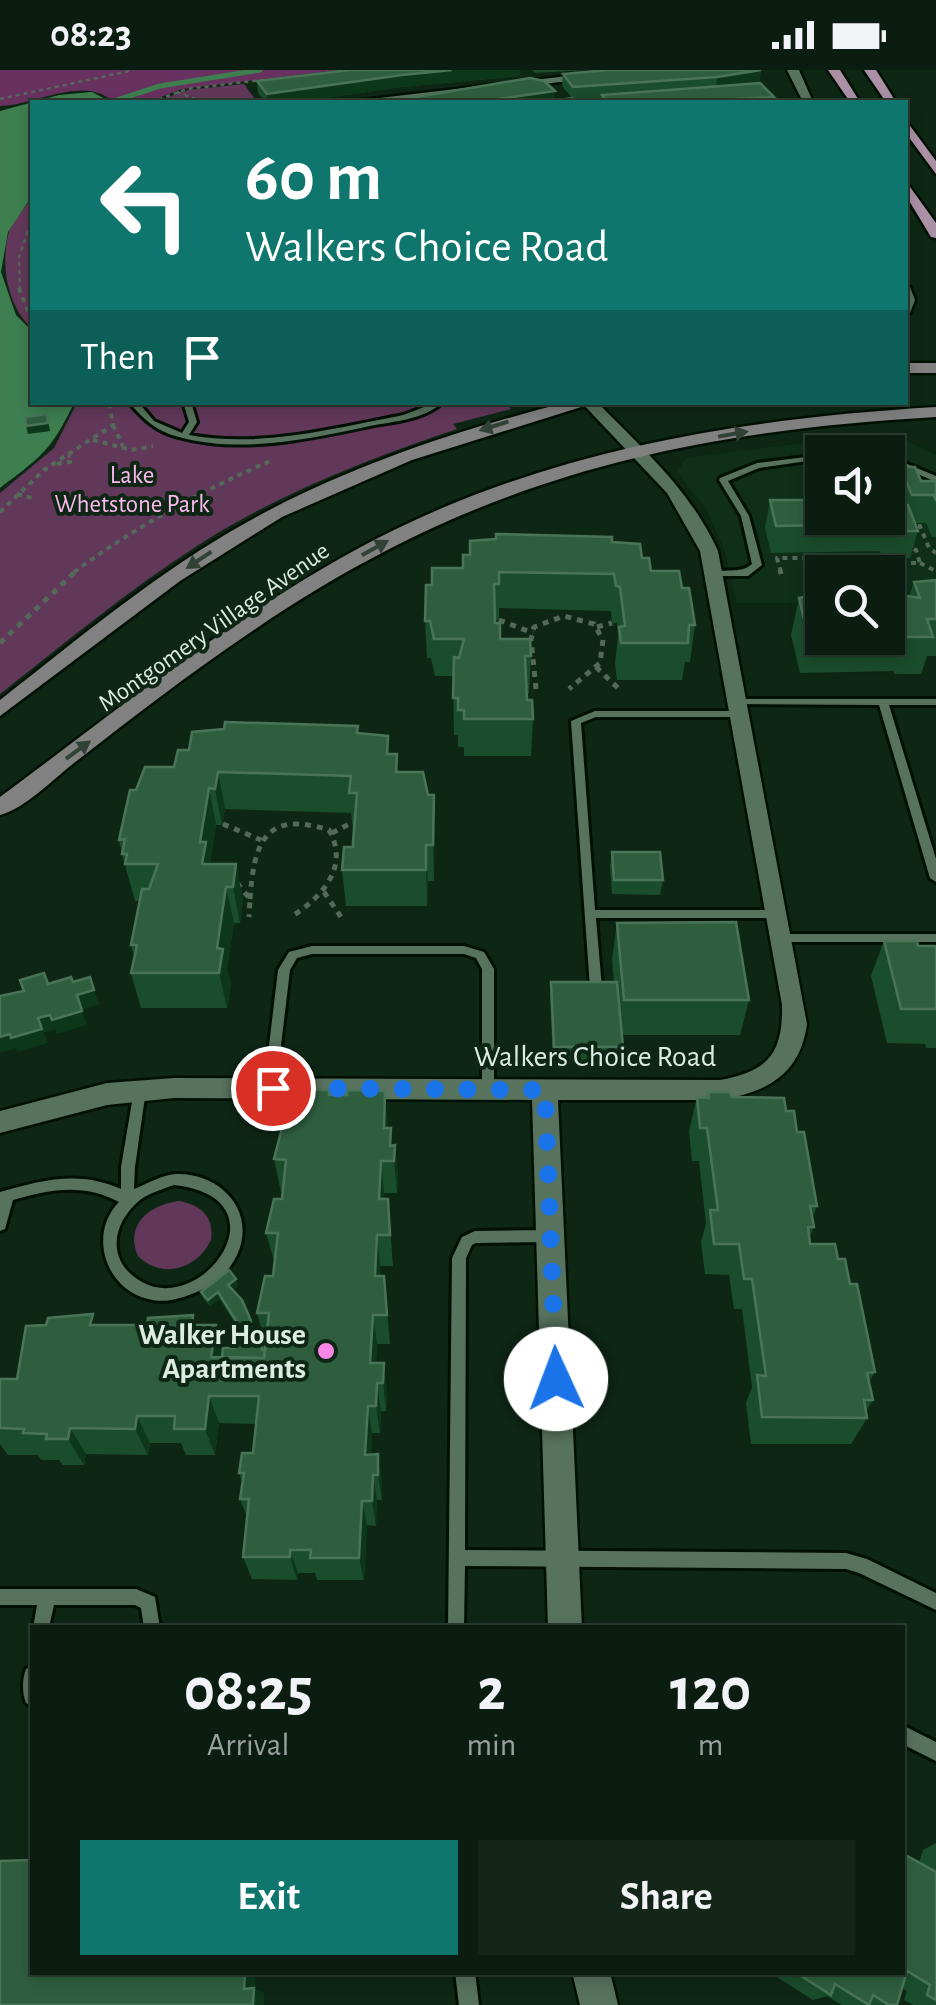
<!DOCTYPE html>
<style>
:root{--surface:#0a1d10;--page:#132619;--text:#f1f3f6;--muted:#99a29f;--line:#2a3b30;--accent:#0f766e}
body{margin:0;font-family:"Alegreya Sans",sans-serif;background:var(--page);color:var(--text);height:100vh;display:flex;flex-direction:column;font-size:38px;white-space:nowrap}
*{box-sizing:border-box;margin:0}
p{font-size:32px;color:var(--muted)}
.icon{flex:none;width:55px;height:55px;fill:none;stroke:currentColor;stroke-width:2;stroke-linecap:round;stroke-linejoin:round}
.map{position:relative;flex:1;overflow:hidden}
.panel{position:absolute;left:30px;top:1555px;width:875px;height:350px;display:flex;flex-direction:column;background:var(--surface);border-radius:0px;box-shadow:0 5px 15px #0003,0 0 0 2px var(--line)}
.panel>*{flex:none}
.top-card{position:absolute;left:30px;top:30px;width:878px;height:305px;border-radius:0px;box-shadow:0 5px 15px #0003,0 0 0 2px var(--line);background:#0f766e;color:#fff;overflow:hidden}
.buttons{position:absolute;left:805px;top:365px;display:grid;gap:20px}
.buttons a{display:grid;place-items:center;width:100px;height:100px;border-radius:0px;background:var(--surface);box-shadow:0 5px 15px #0003,0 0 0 2px var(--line);font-size:50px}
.pin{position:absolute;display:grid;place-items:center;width:85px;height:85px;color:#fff;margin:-42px;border:5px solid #fff;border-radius:50%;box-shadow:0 2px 10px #0007}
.me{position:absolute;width:110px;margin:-55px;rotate:358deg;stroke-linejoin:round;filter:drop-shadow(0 0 8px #0008)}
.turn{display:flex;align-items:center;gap:35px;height:210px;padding:0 50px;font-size:45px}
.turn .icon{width:130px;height:130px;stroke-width:2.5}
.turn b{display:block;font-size:70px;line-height:85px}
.then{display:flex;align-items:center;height:95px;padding:0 50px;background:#0003;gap:20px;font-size:38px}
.eta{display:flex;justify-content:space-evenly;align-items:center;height:170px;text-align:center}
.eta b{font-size:60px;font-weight:700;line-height:70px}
.primary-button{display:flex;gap:20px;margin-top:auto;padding:20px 50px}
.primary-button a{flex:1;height:115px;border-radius:0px;background:var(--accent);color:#fff;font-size:40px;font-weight:700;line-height:115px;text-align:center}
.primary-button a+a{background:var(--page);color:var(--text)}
.status{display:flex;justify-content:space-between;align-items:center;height:70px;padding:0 50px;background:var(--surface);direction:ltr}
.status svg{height:28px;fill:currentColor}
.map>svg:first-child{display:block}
.built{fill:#0f2f18;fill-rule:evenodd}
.green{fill:#62385a}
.forest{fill:#68315f}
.water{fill:#3d7f4f}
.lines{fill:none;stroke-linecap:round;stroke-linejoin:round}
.stream{stroke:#3d7f4f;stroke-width:5}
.service-casing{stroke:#001002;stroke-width:6}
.minor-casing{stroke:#001002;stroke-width:5}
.secondary-casing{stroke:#001002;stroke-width:5}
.primary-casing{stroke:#001002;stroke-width:5}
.path-far2{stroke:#546959;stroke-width:2.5;stroke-dasharray:4 4;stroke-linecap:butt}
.path-far1{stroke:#546959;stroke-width:4;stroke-dasharray:5 5;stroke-linecap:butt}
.path{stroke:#546959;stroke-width:5;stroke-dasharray:6 6;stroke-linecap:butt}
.service{fill:#57725d;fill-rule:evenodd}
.minor{fill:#57725d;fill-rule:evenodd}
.secondary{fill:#818181;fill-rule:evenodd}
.primary{fill:#ab90a6;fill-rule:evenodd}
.wall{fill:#1a4d2c}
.shaded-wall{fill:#0c371a}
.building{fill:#2f5e3f;stroke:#4a7458;stroke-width:2.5}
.oneway{fill:#304235}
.route{stroke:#1a73e8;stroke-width:18;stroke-dasharray:0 32.4}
.poi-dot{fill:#fa87e6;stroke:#0e2715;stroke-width:4}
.labels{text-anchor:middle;stroke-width:8;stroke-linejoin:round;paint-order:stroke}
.far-park-label{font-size:25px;fill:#fdb9ef;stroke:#0e2715}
.far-street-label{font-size:25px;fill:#ddece0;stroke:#0e2715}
.street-label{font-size:30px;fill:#ddece0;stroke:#0e2715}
.poi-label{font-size:30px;font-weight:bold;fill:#ddece0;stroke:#0e2715;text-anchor:end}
</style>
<div class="status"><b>08:23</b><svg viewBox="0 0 49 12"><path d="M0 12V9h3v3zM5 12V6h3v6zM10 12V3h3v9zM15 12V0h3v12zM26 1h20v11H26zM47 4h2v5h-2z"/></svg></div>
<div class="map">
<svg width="936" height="1935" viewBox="0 0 936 1935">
<rect width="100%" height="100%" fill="#0e2715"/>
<!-- built -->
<path class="built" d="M888,362L936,385V533H888V502H822V533H737L725,481L706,439L677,402L686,388ZM822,382H888V448H822Z"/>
<!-- green -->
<g class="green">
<path d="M244,14L257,32H154L188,20Z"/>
<path d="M32,127V259C7,235 0,195 9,161C14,150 25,138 32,127Z"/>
<path d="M504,332L511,339L453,354L457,359C368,389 277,424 197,476C128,520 65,573 0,624V423L54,378L77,333Z"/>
<path d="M180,1131C202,1136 214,1147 211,1170C197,1199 162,1210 138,1186C124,1155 150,1134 180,1131Z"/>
</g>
<!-- forest -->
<path class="forest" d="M0,0H338L182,19L148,32H113C84,4 34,36 0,36Z"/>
<!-- water -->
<path class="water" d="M92,22L111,32H32V126L8,162L1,202L16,245L32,261V332L74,333C51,381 42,386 0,418V41L59,25Z"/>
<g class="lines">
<!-- stream -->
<path class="stream" d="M111,32L160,16L260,0"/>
<defs>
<g id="service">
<path d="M129,332H138L154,351L182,363L189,352L183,332H191L197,352L189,365C259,378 330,359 399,346C414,343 429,332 443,332C423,350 395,351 370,356C309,369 241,384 179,367C157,362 143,349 129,332Z"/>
<path d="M822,385V389L759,398L728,411L749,446L762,495L748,506H711L709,504C723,497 740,505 752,494L741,446L719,410L720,408L757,393Z"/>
<path d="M888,386L936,406V412L888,391Z"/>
<path d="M737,629H936V635H889L936,789V812L930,808L879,635L733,634L732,632Z"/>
<path d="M595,641H739L744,644L739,647H596L581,653L595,840H777L783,844L777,848H596L602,918L596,923L590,918L571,651Z"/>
<path d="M781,864H936V872H781L775,868Z"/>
<path d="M312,876H464L484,882L494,899V1020L493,1024H483L482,1020V899L476,888L464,884H312L297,888L290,900L276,1018L275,1022H265L264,1018L278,900L289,882Z"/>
<path d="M140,1015L145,1016L146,1020L135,1097L134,1119C147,1114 163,1104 177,1104C221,1103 257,1142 237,1185C229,1202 216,1213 199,1221C182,1228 167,1234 148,1229C105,1219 88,1163 119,1132C84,1113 50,1119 13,1130L5,1159L0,1161V1122C41,1110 80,1100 121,1119V1097L134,1020L135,1016ZM174,1115C288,1128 203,1246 142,1212C106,1192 111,1154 140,1130C149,1123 163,1119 174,1115Z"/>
<path d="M551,1160L556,1162L558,1166L556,1170L551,1172L476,1173L472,1175L466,1188L465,1480L846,1483L867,1489L936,1523V1540L859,1503L846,1499L465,1496L464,1558H448L452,1188L462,1167L475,1161Z"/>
<path d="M0,1519H136L155,1527L160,1558H144L141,1538L135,1535H54L49,1558H33L37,1535H0Z"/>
<path d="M32,1596V1636L26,1633C22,1623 22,1609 26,1599Z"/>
<path d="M902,1655L936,1672V1691L902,1674Z"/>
<path d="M455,1902H475L479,1935H459Z"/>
</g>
<g id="minor">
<path d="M787,0H799L813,32H803Z"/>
<path d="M593,3L597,8L378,32H345Z"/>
<path d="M905,216L910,217L915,230L910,243L905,244Z"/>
<path d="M581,332H597C643,379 691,421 718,481L807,954C800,1005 767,1022 720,1030H558L582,1558H548L532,1030L174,1028L107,1035L0,1063V1041L107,1013L174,1008L720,1010C768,1001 783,984 782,935L700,481L667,423Z"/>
<path d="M572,1902H610L618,1935H580Z"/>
</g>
<g id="secondary">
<rect x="905" y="293" width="31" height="10"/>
<path d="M568,332H597L412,390L282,447L180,511L0,646V630C74,572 147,511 228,463C333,401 450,362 568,332Z"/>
<path d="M936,337V347C673,362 471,411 251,562C190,603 132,648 74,693C53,709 26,738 0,745V727C127,633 252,530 394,460C563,377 750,348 936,337Z"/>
</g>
<g id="primary">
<path d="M828,0H840L860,32H850Z"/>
<path d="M864,0H876L896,32H886Z"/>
<path d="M905,49L936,91V104L905,62Z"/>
<path d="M905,110L936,153V168L931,167L905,124Z"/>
</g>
</defs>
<!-- service casing -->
<use href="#service" class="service-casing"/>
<!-- minor casing -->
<use href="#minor" class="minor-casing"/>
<!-- secondary casing -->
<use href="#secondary" class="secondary-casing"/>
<!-- primary casing -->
<use href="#primary" class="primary-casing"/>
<!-- path-far2 -->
<g class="path-far2">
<path d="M329,3L347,0"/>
<path d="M177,22L204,32"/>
<path d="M0,29L134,0"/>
<path d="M151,32L187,19L262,10"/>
<path d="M20,220L19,187L32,149"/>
</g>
<!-- path-far1 -->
<g class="path-far1">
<path d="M19,218L32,252"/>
<path d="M113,355L124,379"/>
<path d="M93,370L132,380L153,376"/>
<path d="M57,394L70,392L72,387L68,385"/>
<path d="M17,424L36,429"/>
<path d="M0,442L44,400L113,355L109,332"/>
<path d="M908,456H920L929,478L936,483"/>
<path d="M920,493L936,501"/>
<path d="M74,502C134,458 204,419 273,390"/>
<path d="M781,502L777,488H878L886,493H920L916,480L908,476"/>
</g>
<!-- path -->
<g class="path">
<path d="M780,500L781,504"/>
<path d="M499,550L533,563"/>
<path d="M597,557L612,553"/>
<path d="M0,573L77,500"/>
<path d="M596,597L619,619"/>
<path d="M536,619L531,569L534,557L564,546L594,554L603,570L600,593L569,619"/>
<path d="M223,754L261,770"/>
<path d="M332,763L353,752"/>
<path d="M237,813L250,829L249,847"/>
<path d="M324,822L341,847"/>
<path d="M250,829C254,772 265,740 329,760C350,797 322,827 291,847"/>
</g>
<!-- service -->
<use href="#service" class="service"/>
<!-- minor -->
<use href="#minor" class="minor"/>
<!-- secondary -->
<use href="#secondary" class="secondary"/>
<!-- primary -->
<use href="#primary" class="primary"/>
</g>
<!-- wall -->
<g class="wall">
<path d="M349,0H520V6L402,17L298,32H266L258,23L257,11Z"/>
<path d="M532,0H586L535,3Z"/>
<path d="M761,0L759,12L774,27L773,32H602V28L555,31L572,28L562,16L563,4Z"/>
<path d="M892,369L906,397H915L921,411H936V467H932L926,453H915L918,461L910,488H883L880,481L771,483L765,458L770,430H822V448H888V382H846L849,370Z"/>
<path d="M612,472L642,488L651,501L682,518L695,555L690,592H685L682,610H617L615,593L618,566L617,553H612L611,541L499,538V550H495L500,569L531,586L529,623H527V630L533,649L531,686H464V677H458V665H454L453,606H435L431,588H427L425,551L432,515L463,498Z"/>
<path d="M936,510V586H927L921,604H894V601L800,603L791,565L799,528L822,523V568H888V523L909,526L914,512Z"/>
<path d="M358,663L388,666L389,684H397L398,702L428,725H434V811H428L427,836H346L342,800L353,777L354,760H353L351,743L225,739L222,755H216L210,793V794H236L243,830L240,853H234L227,898L231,914L227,938H141L131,903L134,886L131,875L140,831H135L122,784L119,770L136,720L174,697L189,680Z"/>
<path d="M612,782L663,810L660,825L612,824L610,797Z"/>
<path d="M617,853L749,930L740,965H622L623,977L621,992H553L550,926L551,912H614L612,889Z"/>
<path d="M884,871L918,876H936V978H926L925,974L887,973L871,906Z"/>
<path d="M708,1022L786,1041L797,1062L817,1136L812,1150L814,1157L809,1168L810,1174L838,1189L850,1214L875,1302L869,1312L873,1330L866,1341L867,1348L851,1374H751L746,1333L752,1317L742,1239H734L729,1205L705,1204L701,1172L706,1153L699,1091H692L689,1061L697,1027L707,1028Z"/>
<path d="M330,1025L388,1058L392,1076L395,1075L398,1108L397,1123H384V1129H388L393,1196H380V1206H384L390,1274H377L376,1293L387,1321L386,1341H381L380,1363H372L371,1384L382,1410V1430H377L376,1456L367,1455L364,1510H317L315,1503H298L297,1510L252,1509L243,1487L247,1447L240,1429L242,1412L239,1403L253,1383L256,1354L219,1353L215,1385H186L181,1373H150L148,1385L86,1384L84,1395H63L59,1390H41L38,1385H8L0,1374V1309H17L98,1255H147L193,1245L196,1255L223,1278H234L236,1255L220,1229L210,1236L203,1228L201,1222L238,1216L233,1219L251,1251L253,1257L251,1271L262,1272L265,1280V1272L257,1243L273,1206L275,1194L266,1163L282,1129V1122H281L274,1089L289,1058Z"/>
<path d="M936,1773V1935H913L904,1930L907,1921L902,1918L897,1935H842L827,1926L813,1930L769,1902H902L919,1793L923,1780Z"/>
</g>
<!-- shaded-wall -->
<g class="shaded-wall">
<path d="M452,0H520V6L402,17L298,32H268L267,24L402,5Z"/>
<path d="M761,0L759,12L716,19L717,7Z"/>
<path d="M555,21V32H477Z"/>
<path d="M47,344L50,361L28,364L26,356Z"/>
<path d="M218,702L225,739L222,755L215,719Z"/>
<path d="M209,718L216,755L210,793L213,809L202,794L200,772Z"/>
<path d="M434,725L435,762L434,811L433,775Z"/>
<path d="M426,775L428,811L427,836L426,800Z"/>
<path d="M236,794L243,830L240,853L233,817Z"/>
<path d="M226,817L234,853L227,898L231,914L227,938L219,903L217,878Z"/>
<path d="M94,920L99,934L82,940L87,955L57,964L55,959L44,963L48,973L17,982L16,978L0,983V967L38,948L77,925Z"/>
<path d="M385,1021L388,1054L386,1091L384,1058Z"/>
<path d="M395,1075L398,1108L397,1123L394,1091Z"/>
<path d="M381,1091L384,1123L383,1161L379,1129Z"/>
<path d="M377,1165L380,1196L378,1236L375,1206Z"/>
<path d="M236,1209L238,1216L230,1221L228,1215Z"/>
<path d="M218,1222L220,1229L210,1236L208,1230Z"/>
<path d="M373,1245L377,1274L374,1321L370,1293Z"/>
<path d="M216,1255L225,1284L222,1310L211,1287Z"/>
<path d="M384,1293L387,1321L386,1341L383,1313Z"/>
<path d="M377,1313L381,1341L380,1363L376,1336Z"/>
<path d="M209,1326L219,1353L215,1385L205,1359Z"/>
<path d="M368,1336L372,1363L369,1410L365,1385Z"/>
<path d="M137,1346L150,1373L148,1385L135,1359Z"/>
<path d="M70,1358L86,1384L84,1395L68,1369Z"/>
<path d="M378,1384L382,1410V1430L378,1405Z"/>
<path d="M373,1405L377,1430L376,1456L372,1431Z"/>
<path d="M362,1431L367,1455L364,1510L359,1488Z"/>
<path d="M290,1480L298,1503L297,1510L290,1487Z"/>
<path d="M245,1902H256L255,1919L264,1923V1935H253L244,1919Z"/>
</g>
<!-- building -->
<g class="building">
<path d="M349,0H452L402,5L267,24L257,11Z"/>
<path d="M608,0H761L717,7L573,17L563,4Z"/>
<path d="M530,8L544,11L555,21L477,32H387Z"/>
<path d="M760,13L774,27L679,32H607L602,25Z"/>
<path d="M572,28L578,32H549Z"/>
<path d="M47,344L48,353L26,356L25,347Z"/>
<path d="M892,369L906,397H915L921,411H936V431L934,425H912L906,411H888V382H855L849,370Z"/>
<path d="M770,430H822V448H888V435H908L918,461H890L888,454L776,456Z"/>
<path d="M496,464L612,467V472L640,474L642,488H649L651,501H679L682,518H689L695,555H689L688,573H621L619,557L625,556L620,517L616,516L614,504L499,502V514H494L495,553H500V569H530L531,586H525L527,630H532L533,649H464V640H458V628H453L454,587L459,588L464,569H434L430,551H425L426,515H432V498H463V485H470V471L496,469Z"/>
<path d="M936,510V549H927L933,567H906L905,564H888V523L920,528L914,512Z"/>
<path d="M822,523V566L808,567L799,528Z"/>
<path d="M225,652L358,656L357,663L388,666L387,684H397L396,702H423L428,725H434L433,775H426V800H342L344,777H353V772L357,723H349L351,706L218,702L215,719L209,718L200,772H206L202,794H236L233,817H226L217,878L223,879L219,903H131L137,875H131L142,819H149L158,794H125L127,784H122L125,769L119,770L130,720H136L145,697H174L178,680H189L192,662L224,659Z"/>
<path d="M612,782H660L663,810H614Z"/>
<path d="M736,852L749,930H624L617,853Z"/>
<path d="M884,871H917L918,876H936V939H901Z"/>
<path d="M44,903L48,914L71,907L73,912L90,907L94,920L77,925L82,941L52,950L50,945L38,948L42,959L11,968L10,964L0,967V926L24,921L20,910Z"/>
<path d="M551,912H617L623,977H554Z"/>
<path d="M293,1020H329V1025H347V1020L385,1021L384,1058H391L390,1076L395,1075L394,1091H381L379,1129H388L390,1165H377L375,1206H384L387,1245H373L370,1293H384L383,1313H377L376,1336H368L365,1385L378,1384V1405H373L372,1431H362L359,1488H310L311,1480H290V1487H243L249,1429H240L244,1403H239L242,1383H253L259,1326H209L205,1359H174L175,1346H137L135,1359L70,1358L68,1369H46L47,1364L23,1363L24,1359L0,1358V1309H17L26,1256L46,1255L48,1248L93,1244L90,1255H147L148,1248L193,1245L192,1255H216L211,1287L264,1288L269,1243H257L265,1206H273L278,1163H266L274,1129H282L286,1090L274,1089L282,1058H289Z"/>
<path d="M708,1022H730L732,1027L784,1028L786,1041H794L797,1062H804L817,1136H810L814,1157H808L810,1174H835L838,1189H845L850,1214H857L875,1302L867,1303L873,1330H864L867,1348L762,1347L757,1305L766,1306L752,1209H744L739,1174H714L710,1140H718L707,1058H700L697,1027L709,1028Z"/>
<path d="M229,1200L236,1209L228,1215L242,1230L251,1251L249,1271L262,1272V1280H265L264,1288L222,1287L223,1278H234L237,1252L218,1222L208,1230L201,1222Z"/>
<path d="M902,1783L936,1802V1930L927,1925L930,1915L907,1901L897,1935H889L873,1925L869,1935L835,1914L831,1925L795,1902H902Z"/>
<path d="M32,1790V1902H245L244,1919L254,1918L253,1935H0V1791Z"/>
</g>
<!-- one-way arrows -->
<defs><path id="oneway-solid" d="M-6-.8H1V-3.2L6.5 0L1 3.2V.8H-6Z" transform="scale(2.5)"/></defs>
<g class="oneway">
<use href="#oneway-solid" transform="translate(494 356) rotate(163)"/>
<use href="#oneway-solid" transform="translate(733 364) rotate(-10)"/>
<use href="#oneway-solid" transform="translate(375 478) rotate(-29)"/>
<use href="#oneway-solid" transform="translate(199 490) rotate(146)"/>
<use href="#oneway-solid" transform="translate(78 680) rotate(-36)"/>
</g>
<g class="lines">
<!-- route -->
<path class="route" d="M273,1018L545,1020L556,1309"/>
</g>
<!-- markers -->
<circle class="poi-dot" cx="326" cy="1281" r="10"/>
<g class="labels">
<!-- far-park labels -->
<g class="far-park-label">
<text x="132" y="413">Lake<tspan x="132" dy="29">Whetstone Park</tspan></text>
</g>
<!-- far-street labels -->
<g class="far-street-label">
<text transform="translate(213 556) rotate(-35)" y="9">Montgomery Village Avenue</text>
</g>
<!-- street labels -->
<g class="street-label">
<text x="595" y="996">Walkers Choice Road</text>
</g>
<!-- poi labels -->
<g class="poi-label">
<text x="306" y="1274">Walker House<tspan x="306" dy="34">Apartments</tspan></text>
</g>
</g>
</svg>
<div class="buttons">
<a><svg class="icon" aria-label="sound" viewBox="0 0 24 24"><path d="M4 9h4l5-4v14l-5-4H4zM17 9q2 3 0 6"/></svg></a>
<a><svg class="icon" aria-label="search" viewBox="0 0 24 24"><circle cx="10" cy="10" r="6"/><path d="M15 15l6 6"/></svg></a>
</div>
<div class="pin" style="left:273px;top:1018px;background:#d93025"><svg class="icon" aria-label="arrive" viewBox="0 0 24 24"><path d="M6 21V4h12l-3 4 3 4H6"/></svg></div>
<svg class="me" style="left:556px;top:1309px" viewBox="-20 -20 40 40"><circle r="19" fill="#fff"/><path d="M0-13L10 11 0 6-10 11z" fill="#1a73e8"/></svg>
<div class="top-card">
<div class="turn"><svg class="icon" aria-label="left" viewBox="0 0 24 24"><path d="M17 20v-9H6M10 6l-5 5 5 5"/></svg><div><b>60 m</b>Walkers Choice Road</div></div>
<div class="then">Then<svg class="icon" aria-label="arrive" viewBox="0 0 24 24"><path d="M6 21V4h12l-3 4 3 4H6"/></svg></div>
</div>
<section class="panel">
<div class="eta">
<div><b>08:25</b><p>Arrival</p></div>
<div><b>2</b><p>min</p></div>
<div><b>120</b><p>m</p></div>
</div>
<div class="primary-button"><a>Exit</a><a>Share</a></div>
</section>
</div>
